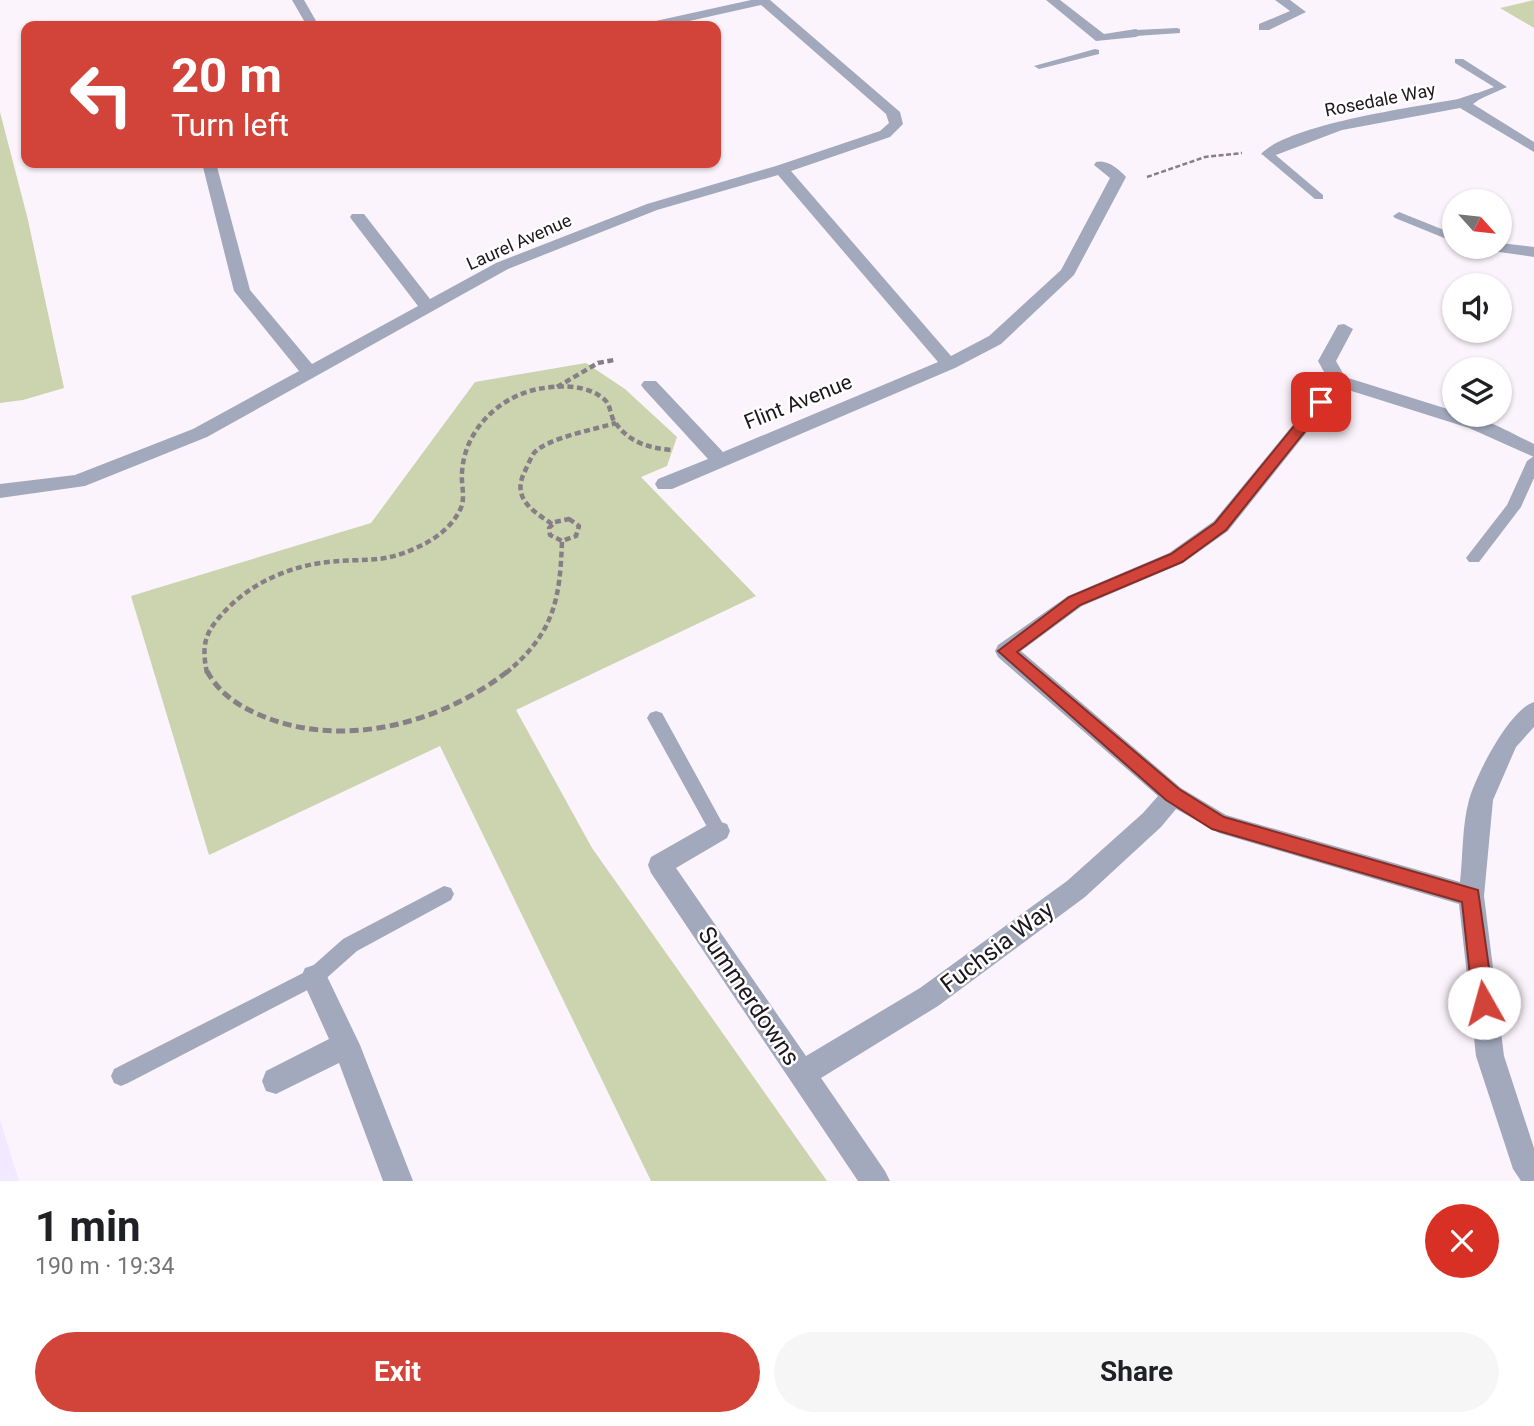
<!DOCTYPE html>
<meta charset="utf-8">
<style>
:root{--surface:#fff;--page:#f6f6f6;--text:#202124;--muted:#757577;--accent:#d2443a}
body{margin:0;font-family:Roboto,sans-serif;background:var(--page);color:var(--text);height:100vh;display:flex;flex-direction:column;font-size:26px;white-space:nowrap}
*{box-sizing:border-box;margin:0}
p{font-size:23px;color:var(--muted)}
.icon{flex:none;width:38px;height:38px;fill:none;stroke:currentColor;stroke-width:2;stroke-linecap:round;stroke-linejoin:round}
.map{position:relative;height:1181px;overflow:hidden}
.sheet{display:flex;flex-direction:column;background:var(--surface);flex:1}
.sheet>*{flex:none}
.top-card{position:absolute;left:21px;top:21px;width:700px;height:147px;border-radius:14px;box-shadow:0 2px 5px #0004;background:#d2443a;color:#fff;overflow:hidden}
.needle{width:46px;rotate:117deg}
.fabs{position:absolute;left:1442px;top:189px;display:grid;gap:14px}
.fabs a{display:grid;place-items:center;width:70px;height:70px;border-radius:50%;background:var(--surface);box-shadow:0 2px 5px #0004;font-size:35px}
.pin{position:absolute;display:grid;place-items:center;width:60px;height:60px;color:#fff;margin:-30px;border-radius:14px;box-shadow:0 4px 10px #0006}
.me{position:absolute;width:77px;margin:-38px;rotate:353deg;stroke-linejoin:round;filter:drop-shadow(0 0 5px #0008)}
.turn{display:flex;align-items:center;gap:24px;height:147px;padding:0 35px;font-size:32px}
.turn .icon{width:91px;height:91px;stroke-width:2.5}
.turn b{display:block;font-size:49px;line-height:60px}
.round{display:grid;place-items:center;flex:none;width:74px;height:74px;border-radius:37px;background:var(--page)}
.overview{display:flex;align-items:center;justify-content:space-between;height:119px;padding:0 35px}
h1{font-size:42px;font-weight:700;line-height:52px}
.action{display:flex;gap:14px;margin-top:auto;padding:14px 35px}
.action a{flex:1;height:80px;border-radius:42px;background:var(--accent);color:#fff;font-size:28px;font-weight:700;line-height:80px;text-align:center}
.action a+a{background:var(--page);color:var(--text)}
.map>svg:first-child{display:block}
.education{fill:#f0e9ff}
.green{fill:#ccd3af}
.lines{fill:none;stroke-linecap:round;stroke-linejoin:round}
.path-far2{stroke:#877f86;stroke-width:2.5;stroke-dasharray:5 2.5;stroke-linecap:butt}
.path-far1{stroke:#877f86;stroke-width:4.5;stroke-dasharray:6 3.5;stroke-linecap:butt}
.path{stroke:#877f86;stroke-width:5;stroke-dasharray:9 4.5;stroke-linecap:butt}
.lane{fill:#a2a9bc;fill-rule:evenodd}
.street{fill:#a2a9bc;fill-rule:evenodd}
.route{fill:#d2443a;stroke:#882c26;stroke-width:2}
.labels{text-anchor:middle;stroke-width:5;stroke-linejoin:round;paint-order:stroke}
.far-street-label{font-size:18px;fill:#1d161c;stroke:#fff}
.street-label{font-size:21px;fill:#1d161c;stroke:#fff}
.near-street-label{font-size:24px;fill:#1d161c;stroke:#fff}
</style>
<div class="map">
<svg width="1534" height="1181" viewBox="0 0 1534 1181">
<rect width="100%" height="100%" fill="#fcf4fc"/>
<!-- education -->
<path class="education" d="M0,1120L19,1181H0Z"/>
<!-- green -->
<g class="green">
<path d="M1534,0V28L1500,8Z"/>
<path d="M0,112L28,220L64,388L23,400L0,403Z"/>
<path d="M586,363L625,389L677,437L667,466L641,477L756,596L516,710L592,848L827,1181H651L440,746L209,855L131,596L371,523L475,382Z"/>
</g>
<g class="lines">
<!-- path-far2 -->
<path class="path-far2" d="M1147,177L1205,157L1242,153"/>
<!-- path-far1 -->
<g class="path-far1">
<path d="M557,387L598,363L614,360"/>
<path d="M569,519L579,526L576,536L562,541L550,535L549,528L555,522Z"/>
<path d="M552,524C533,511 512,499 524,473C527,467 530,459 534,453C547,438 596,429 616,423"/>
<path d="M207,673C201,644 205,632 225,611C251,583 290,566 328,562C363,558 382,564 416,548C434,540 451,528 460,510C466,498 461,486 462,473C464,431 498,397 538,389C559,385 588,384 605,400C610,405 610,412 613,419C626,441 647,448 671,450"/>
<path d="M506,673C554,633 560,600 562,541"/>
</g>
<!-- path -->
<path class="path" d="M207,671C218,692 238,706 260,715C341,750 441,724 508,671"/>
<!-- lane -->
<g class="lane">
<path d="M1177,28L1180,29V33L1136,36L1131,33L1136,30Z"/>
<path d="M1095,49L1099,50V54L1039,69L1034,66Z"/>
<path d="M1455,59H1463L1507,87L1480,99H1472V95L1494,87L1455,63Z"/>
<path d="M1264,152H1272L1323,195V199H1315L1264,156Z"/>
<path d="M1399,212L1454,234V242L1395,218L1393,216Z"/>
<path d="M1534,456V478L1521,507L1479,562H1469L1466,558L1469,554L1507,505L1527,461Z"/>
<path d="M656,711L662,713L724,826L727,831L724,836L718,839L712,836L647,718L650,713Z"/>
<path d="M444,886L451,888L454,894L451,900L357,951L321,983L128,1083L121,1086L114,1083L111,1076L114,1069L307,971L343,939Z"/>
</g>
<!-- street -->
<g class="street">
<path d="M292,0H304L319,26H307Z"/>
<path d="M751,0H770L900,112L903,124L890,137L791,171L951,356L989,336L1061,270L1110,178L1094,165L1096,162C1107,159 1119,169 1126,177L1074,275L1001,344L955,368L672,489H658L655,484L658,479L708,459L644,389L641,385L644,381H656L723,452L938,362L778,175L657,210L508,269L207,437L85,486L0,498V484L75,475L193,429L299,371L234,291L202,163H216L250,290L312,364L418,306L352,220L350,217L352,214H364L430,299L496,263L647,204L776,166L880,131L889,123L886,114L761,5L667,26H645L651,22Z"/>
<path d="M1046,0H1060L1104,34L1136,29L1143,33L1136,37L1096,41Z"/>
<path d="M1275,0H1290L1306,12L1269,30H1259V24L1290,11Z"/>
<path d="M1476,93L1483,97L1473,104L1534,142V152L1460,108L1342,130L1268,158L1261,154C1289,124 1415,107 1458,99Z"/>
<path d="M1500,243L1534,247V257L1492,251L1491,247H1500Z"/>
<path d="M1344,324L1353,329L1336,361L1345,377L1454,411V415C1482,415 1509,432 1534,444V457L1469,428L1342,388L1228,531L1183,563L1082,606L1021,651L1181,788L1226,815L1460,882C1463,856 1462,825 1469,800C1476,775 1509,710 1534,702V727L1516,747L1493,800L1484,896L1504,1056L1534,1148V1181H1521L1513,1169L1476,1056L1459,904L1219,833L1176,809L1161,827L1085,897L938,1006L821,1078L885,1171L890,1181H858L651,873L648,865L651,857L709,824L718,821L727,824L730,831L727,838L676,868L806,1056L920,988L1067,881L1143,813L1158,796L998,657L995,651L998,645L1068,596L1169,553L1214,521L1329,381L1318,361L1338,325Z"/>
<path d="M314,965L323,968L360,1045L413,1181H383L339,1063L276,1094L266,1091L262,1081L266,1071L329,1039L301,977L305,968Z"/>
</g>
</g>
<!-- route -->
<path class="route" d="M1321,397L1326,399V405L1226,530L1182,562L1080,605L1017,652L1179,789L1224,817L1478,890L1494,1003L1491,1010L1484,1012L1476,1010L1473,1003L1462,902L1212,829L1166,800L998,651L1069,597L1171,554L1215,523L1316,399Z"/>
<g class="labels">
<!-- far-street labels -->
<g class="far-street-label">
<text transform="translate(1380 100) rotate(-11)" y="6">Rosedale Way</text>
<text transform="translate(519 242) rotate(-24)" y="6">Laurel Avenue</text>
</g>
<!-- street labels -->
<g class="street-label">
<text transform="translate(798 402) rotate(-22)" y="7">Flint Avenue</text>
</g>
<!-- near-street labels -->
<g class="near-street-label">
<text transform="translate(997 947) rotate(-37)" y="8">Fuchsia Way</text>
<text transform="translate(749 996) rotate(56)" y="8">Summerdowns</text>
</g>
</g>
</svg>
<div class="fabs">
<a><svg class="needle" viewBox="-14 -14 28 28"><path d="M0-13l5 13h-10z" fill="#e53935"/><path d="M0 13l5-13h-10z" fill="#757577"/></svg></a>
<a><svg class="icon" aria-label="sound" viewBox="0 0 24 24"><path d="M4 9h4l5-4v14l-5-4H4zM17 9q2 3 0 6"/></svg></a>
<a><svg class="icon" aria-label="layers" viewBox="0 0 24 24"><path d="M12 4l9 5-9 5-9-5zM3 14l9 5 9-5"/></svg></a>
</div>
<div class="pin" style="left:1321px;top:402px;background:#d93025"><svg class="icon" aria-label="arrive" viewBox="0 0 24 24"><path d="M6 21V4h12l-3 4 3 4H6"/></svg></div>
<svg class="me" style="left:1484px;top:1003px" viewBox="-20 -20 40 40"><circle r="19" fill="#fff"/><path d="M0-13L10 11 0 6-10 11z" fill="#d2443a"/></svg>
<div class="top-card">
<div class="turn"><svg class="icon" aria-label="left" viewBox="0 0 24 24"><path d="M17 20v-9H6M10 6l-5 5 5 5"/></svg><div><b>20 m</b>Turn left</div></div>
</div>
</div>
<section class="sheet">
<div class="overview"><div><h1>1 min</h1><p>190 m · 19:34</p></div><a class="round" style="background:#d93025;color:#fff"><svg class="icon" aria-label="close" viewBox="0 0 24 24"><path d="M6 6l12 12M18 6L6 18"/></svg></a></div>
<div class="action"><a>Exit</a><a>Share</a></div>
</section>
